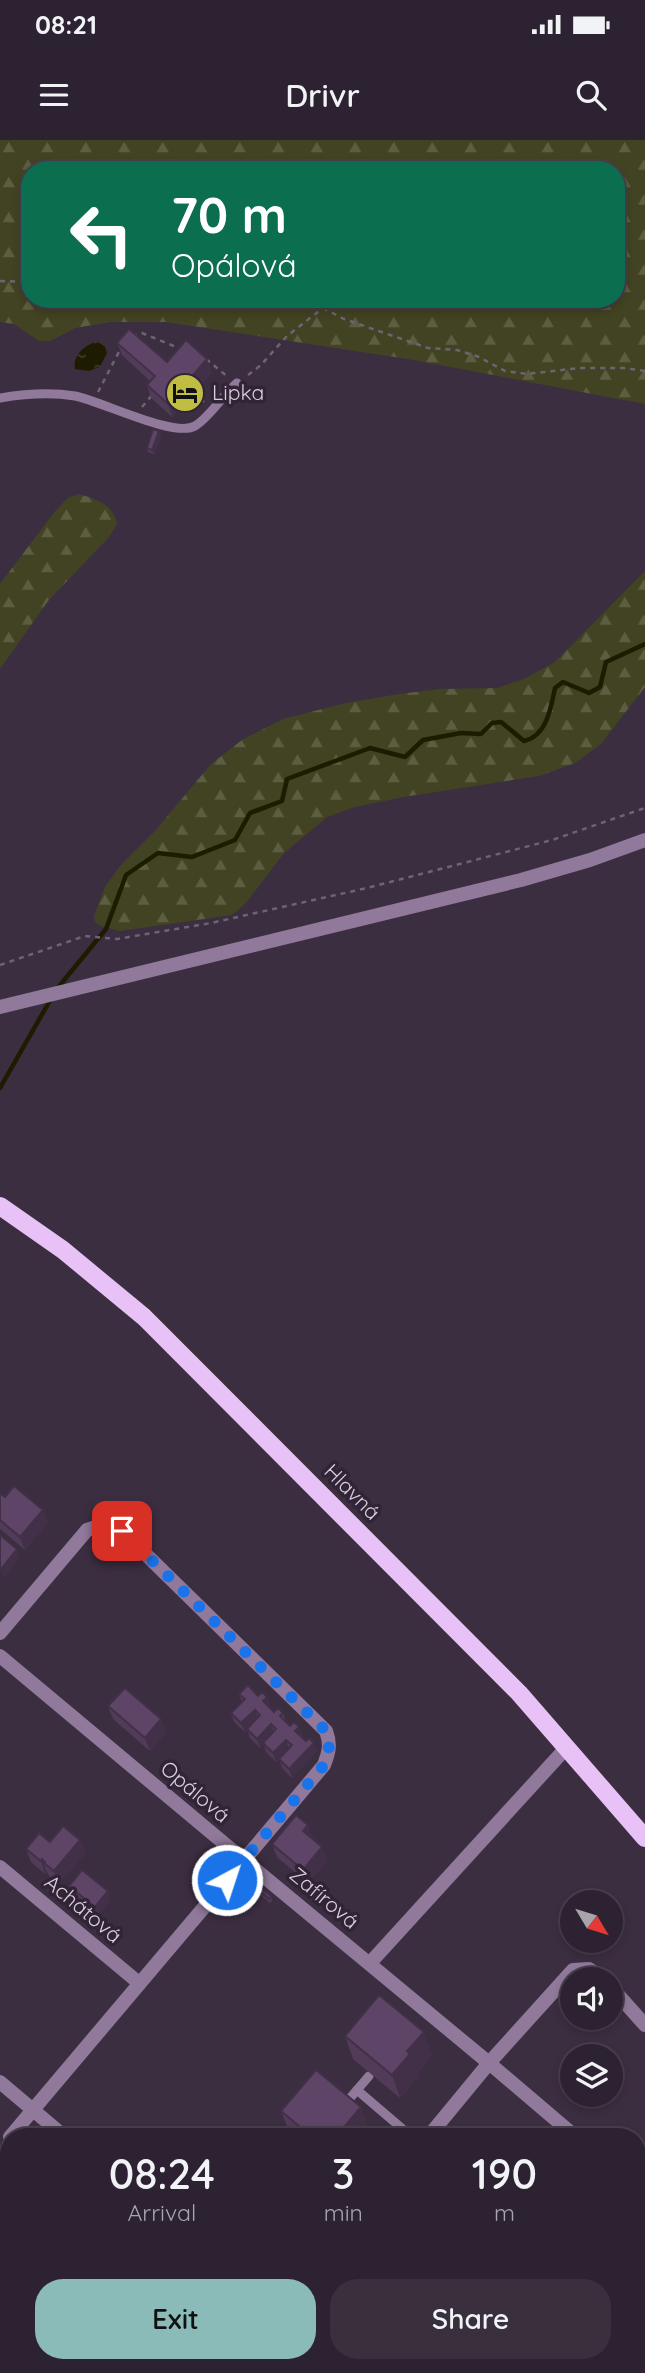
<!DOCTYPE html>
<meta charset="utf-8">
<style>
:root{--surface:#2d2231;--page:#392f3d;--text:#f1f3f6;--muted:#a7a4ab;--line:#483f4d;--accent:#8bbbb9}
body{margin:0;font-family:Quicksand,sans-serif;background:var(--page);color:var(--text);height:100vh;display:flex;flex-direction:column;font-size:26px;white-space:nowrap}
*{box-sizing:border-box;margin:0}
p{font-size:23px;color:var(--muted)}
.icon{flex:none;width:38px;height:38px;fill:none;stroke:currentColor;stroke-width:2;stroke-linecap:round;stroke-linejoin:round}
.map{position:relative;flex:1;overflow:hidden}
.drawer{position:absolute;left:0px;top:1988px;width:646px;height:245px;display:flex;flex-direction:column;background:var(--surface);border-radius:28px 28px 0 0;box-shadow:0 4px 10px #0003,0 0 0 2px var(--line)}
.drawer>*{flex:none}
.banner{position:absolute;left:21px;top:21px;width:604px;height:147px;border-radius:28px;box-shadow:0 4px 10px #0003,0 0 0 2px var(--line);background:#0b6e4f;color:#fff;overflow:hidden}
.needle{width:46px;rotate:128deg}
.tools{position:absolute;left:560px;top:1750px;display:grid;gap:14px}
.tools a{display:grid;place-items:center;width:63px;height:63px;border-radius:50%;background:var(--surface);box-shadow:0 4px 10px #0003,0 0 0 2px var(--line);font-size:35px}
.pin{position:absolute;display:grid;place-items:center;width:60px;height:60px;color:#fff;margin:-30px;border-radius:14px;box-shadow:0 4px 10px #0006}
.me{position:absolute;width:77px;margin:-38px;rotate:40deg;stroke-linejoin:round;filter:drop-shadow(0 0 5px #0008)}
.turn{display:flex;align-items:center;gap:24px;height:147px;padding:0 35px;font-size:32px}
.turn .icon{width:91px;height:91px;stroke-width:2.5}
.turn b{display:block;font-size:49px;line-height:60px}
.eta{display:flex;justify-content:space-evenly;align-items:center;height:119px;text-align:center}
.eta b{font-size:42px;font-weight:600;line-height:49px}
.button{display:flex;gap:14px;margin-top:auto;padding:14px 35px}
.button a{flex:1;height:80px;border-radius:28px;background:var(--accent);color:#111;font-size:28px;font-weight:600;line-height:80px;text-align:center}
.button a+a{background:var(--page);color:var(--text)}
.status{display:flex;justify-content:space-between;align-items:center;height:49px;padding:0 35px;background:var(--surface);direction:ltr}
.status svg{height:19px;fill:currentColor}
header{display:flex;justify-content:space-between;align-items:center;height:91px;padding:0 35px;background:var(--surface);font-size:32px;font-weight:600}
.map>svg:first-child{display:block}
.forest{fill:url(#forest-firs);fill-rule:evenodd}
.water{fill:url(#water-ripples)}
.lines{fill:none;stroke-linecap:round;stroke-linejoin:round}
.stream{stroke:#1d1c00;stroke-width:4.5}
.path{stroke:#6f6373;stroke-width:2.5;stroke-dasharray:5 5;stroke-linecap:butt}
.service{stroke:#90799a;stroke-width:9}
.minor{stroke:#90799a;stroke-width:14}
.tertiary{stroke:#90799a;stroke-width:14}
.primary{stroke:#e8c1f7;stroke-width:18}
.wall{fill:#513b59}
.shaded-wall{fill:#423048}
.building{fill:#5e4567;stroke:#423048;stroke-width:2}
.route{stroke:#1a73e8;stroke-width:12;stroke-dasharray:0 21.6}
.labels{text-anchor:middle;stroke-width:7;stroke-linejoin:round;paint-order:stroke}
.poi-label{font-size:21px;fill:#d9d0dc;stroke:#312437;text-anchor:start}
.street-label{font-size:21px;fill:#d9d0dc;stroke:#312437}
</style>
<div class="status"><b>08:21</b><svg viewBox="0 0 49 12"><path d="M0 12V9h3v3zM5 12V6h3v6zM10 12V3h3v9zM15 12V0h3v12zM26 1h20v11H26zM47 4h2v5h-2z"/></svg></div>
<header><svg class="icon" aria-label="menu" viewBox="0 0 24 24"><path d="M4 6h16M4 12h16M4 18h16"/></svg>Drivr<svg class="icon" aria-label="search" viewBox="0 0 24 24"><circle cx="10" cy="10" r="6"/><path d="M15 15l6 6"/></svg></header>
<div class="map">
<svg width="645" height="2233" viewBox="0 0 645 2233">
<defs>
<pattern id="forest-firs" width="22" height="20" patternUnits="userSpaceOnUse" patternTransform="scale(1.75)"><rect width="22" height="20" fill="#424322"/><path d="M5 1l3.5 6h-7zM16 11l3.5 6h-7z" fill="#5d5d42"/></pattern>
<pattern id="water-ripples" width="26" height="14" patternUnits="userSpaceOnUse" patternTransform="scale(1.75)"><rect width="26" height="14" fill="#1d1c00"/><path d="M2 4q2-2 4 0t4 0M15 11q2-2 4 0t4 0" fill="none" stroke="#3d3c25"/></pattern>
</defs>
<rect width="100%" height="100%" fill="#3c2e41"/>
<!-- forest -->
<g class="forest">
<path d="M0,0H645V264L414,220L166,182H110L75,188L50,201H39L14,184L0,182ZM30,30H616V159H30Z"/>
<path d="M79,354C98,360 113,364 117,384L109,397L48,461L0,529V444L56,370L68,358Z"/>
<path d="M645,431V547L601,604L575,623L539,636L403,657L355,667L327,677L284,713L246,763L232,775L120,791L101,786L95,782L94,776L105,747L120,726L155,691L211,624L242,600L283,579L346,563L399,554L441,549L497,548L524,539L555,522Z"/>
</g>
<!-- water -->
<path class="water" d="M97,202L104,204L107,213L100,227L89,231L75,229C72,216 85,204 97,202Z"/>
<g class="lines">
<!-- stream -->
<g class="stream">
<path d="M56,850L106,789L126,735L158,713L192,717L235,700L250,673L282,661L287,639L370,608L405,617L423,600L461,593L481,594L492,583L501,582L524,601C547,596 551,567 555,548L563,542L589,553L600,547L606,522L645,504"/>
<path d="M0,948L52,857"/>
<path d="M0,2203L9,2210"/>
<path d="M27,2224L38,2233"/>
</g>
<!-- path -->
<g class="path">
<path d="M0,141L30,142"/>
<path d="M284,159L323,168L344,179L428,208L457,210L479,217L505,231L527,234L579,228H624L645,231"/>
<path d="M132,196L142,193L181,209"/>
<path d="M206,219L228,237"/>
<path d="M248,235L261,225L287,196L323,168"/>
<path d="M98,252L121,208"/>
<path d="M193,253L204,262"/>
<path d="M142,267L153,254"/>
<path d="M0,825L85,796L117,799L211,783L367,748L552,700L645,668"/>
</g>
<!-- service -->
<g class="service">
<path d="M0,258C24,254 50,252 75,256C101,261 174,298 195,286C209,278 223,255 237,243"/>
<path d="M357,1950L412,1997"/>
<path d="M345,1964L369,1936"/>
</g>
<!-- minor -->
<g class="minor">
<path d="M0,1493L87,1390L105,1384L122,1391L326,1591C331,1604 329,1612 324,1625L244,1720L0,1516"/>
<path d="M0,1727L139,1843"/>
<path d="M370,1823L567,1607"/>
<path d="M611,1847L645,1885"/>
<path d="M0,1942L65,1997"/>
<path d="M10,1997L244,1720L489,1923L428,1997"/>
<path d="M576,1997L489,1923L573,1830L589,1829L604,1839"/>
<path d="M637,2049L645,2055"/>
<path d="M0,2165L9,2172"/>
<path d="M74,2224L85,2233"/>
<path d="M338,2224L349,2233"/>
<path d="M590,2224L600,2233"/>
<path d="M230,2233L237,2224"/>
</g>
<!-- tertiary -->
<path class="tertiary" d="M0,867L521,740L590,720L645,700"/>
<!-- primary -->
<path class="primary" d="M0,1066L63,1110L144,1177L519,1553L645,1698"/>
</g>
<!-- wall -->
<g class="wall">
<path d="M117,203L167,222L212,232L172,277L151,258L147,245L150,241L122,215Z"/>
<path d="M159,291L161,296L154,314L148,312L147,308Z"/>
<path d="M0,1353L5,1357L48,1382L25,1410L0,1389Z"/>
<path d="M239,1554L267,1557L270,1566L269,1567L274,1572L283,1573L286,1581L290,1586L299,1587L302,1595L301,1597L306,1601L314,1603L317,1611L292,1638L282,1628L279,1619L276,1622L266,1612L264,1604L260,1608L250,1598L247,1589L245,1592L234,1582L231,1573L242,1562Z"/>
<path d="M108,1566L161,1579L166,1592L150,1611L113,1579Z"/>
<path d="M308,1685L312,1699L322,1707L327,1720L308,1743L277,1717L272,1704Z"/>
<path d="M80,1700L85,1713L58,1744L49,1736L47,1732L45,1734L31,1722L26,1709L50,1702Z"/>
<path d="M69,1746L111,1759L98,1775L72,1754Z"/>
<path d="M259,1750L271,1756L272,1761L270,1763L260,1755Z"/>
<path d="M345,1896L432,1915L417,1933L418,1937L400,1958L353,1919Z"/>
<path d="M281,1971L369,1991L364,1997H293L290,1994Z"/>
<path d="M9,2093V2153L3,2149L0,2140V2104Z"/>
</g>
<!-- shaded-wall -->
<g class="shaded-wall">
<path d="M207,219L212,232L172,277L168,264Z"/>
<path d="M159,291L161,296L154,314L152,310Z"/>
<path d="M43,1370L48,1382L25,1410L20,1397Z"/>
<path d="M17,1409L20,1418L4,1438L1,1429Z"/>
<path d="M267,1557L270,1566L266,1569L263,1561Z"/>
<path d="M255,1570L258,1578L245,1592L241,1583Z"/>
<path d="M161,1579L166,1592L150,1611L145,1598Z"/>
<path d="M271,1584L274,1593L260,1608L257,1599Z"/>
<path d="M299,1587L302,1595L298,1599L295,1591Z"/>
<path d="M286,1600L289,1608L276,1622L273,1613Z"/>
<path d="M314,1603L317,1611L292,1638L289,1629Z"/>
<path d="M308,1685L313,1698L308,1704L303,1691Z"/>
<path d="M80,1700L85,1713L58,1744L54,1731Z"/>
<path d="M322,1707L327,1720L308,1743L303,1730Z"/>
<path d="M42,1719L47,1732L45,1734L41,1721Z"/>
<path d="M108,1751L111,1759L98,1775L95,1767Z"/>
<path d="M424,1892L432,1915L417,1933L418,1937L400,1958L392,1935L407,1911Z"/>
<path d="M361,1967L369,1991L364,1997H341L344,1987Z"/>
<path d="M6,2061L9,2068V2076L0,2087V2068Z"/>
<path d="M9,2135V2153L4,2140Z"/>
</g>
<!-- building -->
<g class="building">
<path d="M129,189L167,222L186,200L207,219L168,264L147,245L155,236L117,203Z"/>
<path d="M153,289L159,291L152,310L147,308Z"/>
<path d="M14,1346L43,1370L20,1397L0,1380V1353L5,1357Z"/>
<path d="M0,1395L17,1409L1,1429L0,1428Z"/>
<path d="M248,1545L258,1556L262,1552L267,1557L263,1561L274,1572L278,1568L283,1573L280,1576L290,1586L294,1582L299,1587L295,1591L306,1601L309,1598L314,1603L289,1629L279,1619L292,1605L286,1600L273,1613L263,1603L276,1589L271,1584L257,1599L247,1589L260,1575L255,1570L241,1583L231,1573L245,1559L239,1554Z"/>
<path d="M125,1548L161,1579L145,1598L108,1566Z"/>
<path d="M296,1675L308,1685L303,1691L322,1707L303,1730L272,1704Z"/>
<path d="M63,1686L80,1700L54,1731L44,1723L45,1722L42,1719L41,1721L26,1709L39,1693L50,1702Z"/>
<path d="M82,1730L108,1751L95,1767L69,1746Z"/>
<path d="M260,1747L271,1756L269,1759L259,1750Z"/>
<path d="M379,1855L424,1892L407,1911L410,1914L392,1935L345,1896Z"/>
<path d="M316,1930L361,1967L344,1987L347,1989L341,1997H312L281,1971Z"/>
<path d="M38,1990L46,1997H32Z"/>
<path d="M0,2056L6,2061L0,2068Z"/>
<path d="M9,2093V2135L4,2140L0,2137V2134L4,2129L0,2125V2104Z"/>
</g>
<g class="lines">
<!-- route -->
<path class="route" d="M122,1391L326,1591C331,1604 329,1612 324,1625L227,1740"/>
</g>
<!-- icons -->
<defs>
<symbol id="hotel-disc" viewBox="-11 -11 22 22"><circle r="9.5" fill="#bfbe42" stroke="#312437"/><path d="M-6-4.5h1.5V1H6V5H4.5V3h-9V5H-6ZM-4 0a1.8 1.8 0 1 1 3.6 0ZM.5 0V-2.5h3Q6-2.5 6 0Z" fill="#111"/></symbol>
</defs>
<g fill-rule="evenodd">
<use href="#hotel-disc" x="163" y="231" width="44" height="44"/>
</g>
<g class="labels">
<!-- poi labels -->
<g class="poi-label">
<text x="212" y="260">Lipka</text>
</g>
<!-- street labels -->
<g class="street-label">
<text transform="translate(352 1352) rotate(45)" y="7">Hlavná</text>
<text transform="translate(195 1652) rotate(40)" y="7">Opálová</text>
<text transform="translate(324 1758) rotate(40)" y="7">Zafírová</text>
<text transform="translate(83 1769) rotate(40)" y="7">Achátová</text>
</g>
</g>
</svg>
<div class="tools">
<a><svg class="needle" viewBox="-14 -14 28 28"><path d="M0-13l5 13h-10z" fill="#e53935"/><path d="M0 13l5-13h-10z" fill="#a7a4ab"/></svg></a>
<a><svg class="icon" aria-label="sound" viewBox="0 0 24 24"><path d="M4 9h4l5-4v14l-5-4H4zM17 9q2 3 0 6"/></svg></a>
<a><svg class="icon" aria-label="layers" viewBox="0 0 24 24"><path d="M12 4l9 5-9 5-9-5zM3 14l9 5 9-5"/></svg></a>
</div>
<div class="pin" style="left:122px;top:1391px;background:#d93025"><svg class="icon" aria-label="arrive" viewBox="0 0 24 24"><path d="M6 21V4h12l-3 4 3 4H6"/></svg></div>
<svg class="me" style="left:227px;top:1740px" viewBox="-20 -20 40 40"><circle r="17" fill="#1a73e8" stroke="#fff" stroke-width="3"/><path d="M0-11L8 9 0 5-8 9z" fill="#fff"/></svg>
<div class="banner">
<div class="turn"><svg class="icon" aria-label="left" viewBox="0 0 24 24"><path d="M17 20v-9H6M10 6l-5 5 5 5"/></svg><div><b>70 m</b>Opálová</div></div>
</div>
<section class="drawer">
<div class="eta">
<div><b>08:24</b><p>Arrival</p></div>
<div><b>3</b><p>min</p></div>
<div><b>190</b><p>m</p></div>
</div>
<div class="button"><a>Exit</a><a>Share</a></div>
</section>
</div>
